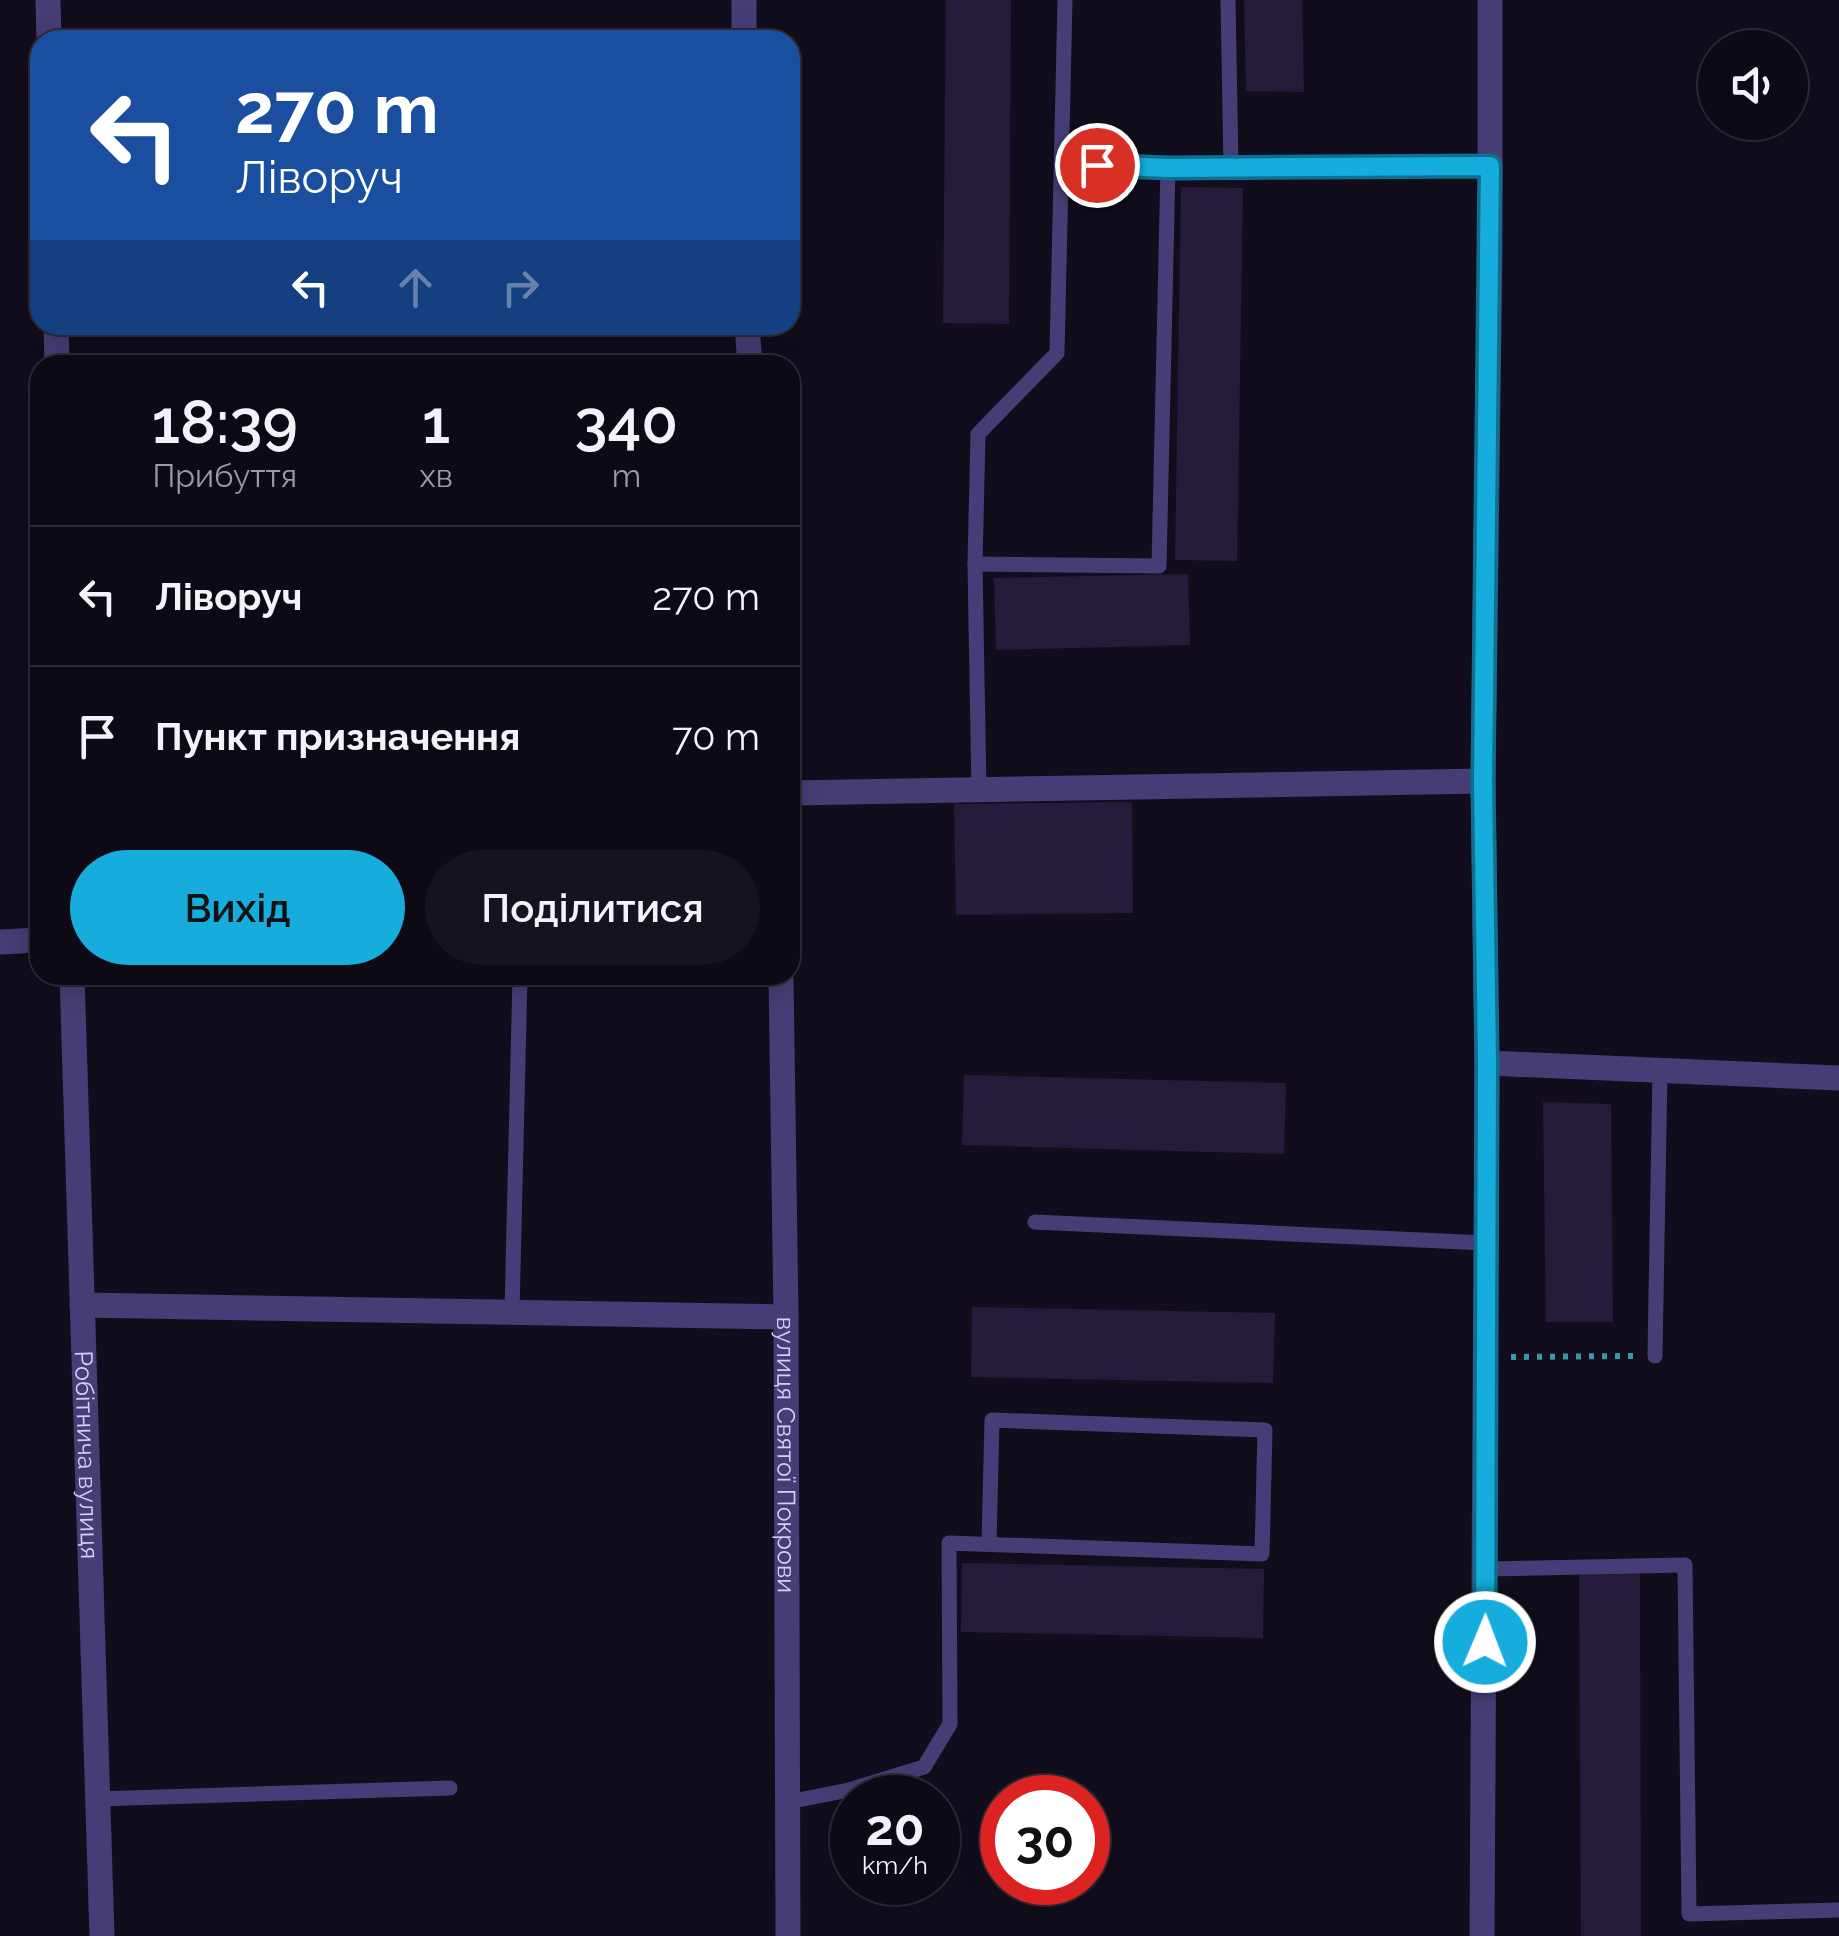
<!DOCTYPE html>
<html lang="uk">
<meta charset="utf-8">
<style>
:root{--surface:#0e0a15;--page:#17131e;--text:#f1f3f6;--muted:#9b9aa0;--line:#2e2b34;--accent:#16addd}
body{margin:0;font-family:Raleway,sans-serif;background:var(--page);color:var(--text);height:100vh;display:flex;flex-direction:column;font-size:38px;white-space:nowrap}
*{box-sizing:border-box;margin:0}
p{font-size:32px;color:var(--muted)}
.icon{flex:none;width:55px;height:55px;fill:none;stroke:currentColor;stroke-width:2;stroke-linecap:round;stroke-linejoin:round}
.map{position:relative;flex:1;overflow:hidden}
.panel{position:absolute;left:30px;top:355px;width:770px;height:630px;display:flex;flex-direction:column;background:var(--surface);border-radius:30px;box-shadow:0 5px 25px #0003,0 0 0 2px var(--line)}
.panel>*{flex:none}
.hud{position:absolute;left:30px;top:30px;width:770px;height:305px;border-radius:30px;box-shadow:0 5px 25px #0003,0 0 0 2px var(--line);background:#1a4fa0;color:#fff;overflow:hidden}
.fabs{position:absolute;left:1698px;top:30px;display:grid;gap:20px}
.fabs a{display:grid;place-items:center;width:110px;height:110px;border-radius:50%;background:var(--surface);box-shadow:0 5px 25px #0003,0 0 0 2px var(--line);font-size:50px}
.speed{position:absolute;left:830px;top:1775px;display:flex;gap:20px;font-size:50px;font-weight:700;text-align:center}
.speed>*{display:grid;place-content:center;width:130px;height:130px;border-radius:50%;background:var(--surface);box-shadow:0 5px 25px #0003,0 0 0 2px var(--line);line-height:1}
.speed small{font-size:25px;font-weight:400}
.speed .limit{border:15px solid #d22;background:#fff;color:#111}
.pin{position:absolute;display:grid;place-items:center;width:85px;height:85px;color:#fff;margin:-42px;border:5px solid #fff;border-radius:50%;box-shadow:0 2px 10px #0007}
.me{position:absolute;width:110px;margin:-55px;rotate:1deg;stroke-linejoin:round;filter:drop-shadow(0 0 8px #0008)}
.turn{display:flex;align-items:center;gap:35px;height:210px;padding:0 40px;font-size:45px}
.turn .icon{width:130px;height:130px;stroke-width:2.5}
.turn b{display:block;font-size:70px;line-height:85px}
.lanes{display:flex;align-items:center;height:95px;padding:0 40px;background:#0003;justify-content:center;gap:50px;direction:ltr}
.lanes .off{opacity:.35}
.eta{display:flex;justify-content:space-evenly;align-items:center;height:170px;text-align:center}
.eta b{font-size:60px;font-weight:600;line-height:70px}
.action{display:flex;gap:20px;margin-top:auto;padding:20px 40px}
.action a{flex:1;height:115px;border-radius:60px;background:var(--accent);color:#111;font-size:40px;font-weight:600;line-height:115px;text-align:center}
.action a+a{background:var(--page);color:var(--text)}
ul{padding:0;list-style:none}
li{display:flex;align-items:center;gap:30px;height:140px;padding:0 40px;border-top:2px solid var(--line)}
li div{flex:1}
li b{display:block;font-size:38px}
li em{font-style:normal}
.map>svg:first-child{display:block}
.building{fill:#261b3b}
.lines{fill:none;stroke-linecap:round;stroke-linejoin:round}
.path{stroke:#389aa3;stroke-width:6;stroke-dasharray:5 8;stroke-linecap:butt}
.lane{stroke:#473d76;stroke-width:15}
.street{stroke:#473d76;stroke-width:25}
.route-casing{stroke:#0e7090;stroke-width:25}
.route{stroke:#16addd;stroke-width:18}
.labels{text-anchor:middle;stroke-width:10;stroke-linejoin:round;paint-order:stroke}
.street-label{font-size:25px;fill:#d9cdfa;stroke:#120d1c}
</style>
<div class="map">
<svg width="1839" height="1936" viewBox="0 0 1839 1936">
<rect width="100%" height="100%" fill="#120d1c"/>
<!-- building -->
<g class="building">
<path d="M946,0H1011L1009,324L943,323Z"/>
<path d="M1244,0H1302L1304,92L1246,91Z"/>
<path d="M1181,187L1243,188L1237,561L1175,560Z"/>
<path d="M1188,574L1190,645L996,650L994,578Z"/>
<path d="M1132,802L1133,913L956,915L954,804Z"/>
<path d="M964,1075L1286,1083L1284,1154L962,1145Z"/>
<path d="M1543,1102L1611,1104L1613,1322H1546Z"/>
<path d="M972,1307L1275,1313L1273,1383L971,1377Z"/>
<path d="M962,1563L1264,1569L1263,1638L961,1632Z"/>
<path d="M1579,1572H1640L1641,1936H1581Z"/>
</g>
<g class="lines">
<!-- path -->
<path class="path" d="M1511,1357L1634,1356"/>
<!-- lane -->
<g class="lane">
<path d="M1061,164L1231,167L1228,0"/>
<path d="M1231,167L1490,166"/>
<path d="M975,564L1159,566L1168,167"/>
<path d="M979,790L975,564L978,434L1057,353L1065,0"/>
<path d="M1035,1222L1485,1243"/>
<path d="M512,1312L520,975"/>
<path d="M1655,1356L1660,1070"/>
<path d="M1486,1569L1685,1565L1689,1914L1839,1910"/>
<path d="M97,1799L450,1788"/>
<path d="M788,1802L849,1790L924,1767L950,1724L949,1543L1262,1554L1265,1430L992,1420L989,1543"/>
</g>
<!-- street -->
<g class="street">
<path d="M48,0L49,40"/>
<path d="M744,0V40"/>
<path d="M56,325L57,365"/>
<path d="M747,325L750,365"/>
<path d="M790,793L1483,781"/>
<path d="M0,942L40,940"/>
<path id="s1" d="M72,975L102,1936"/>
<path id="s2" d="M781,975L786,1317L788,1936"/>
<path d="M1487,1063L1839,1078"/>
<path d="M82,1305L786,1317"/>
<path d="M1482,1936L1487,1063L1483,781L1490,249V0"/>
</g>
</g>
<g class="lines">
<defs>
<path id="route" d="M1097,165L1168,168L1490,166L1483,781L1487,1063L1485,1642"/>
</defs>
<!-- route casing -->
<use href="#route" class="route-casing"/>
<!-- route -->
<use href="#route" class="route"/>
</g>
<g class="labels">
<!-- street labels -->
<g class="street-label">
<text dy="9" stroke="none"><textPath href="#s2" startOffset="480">вулиця Святої Покрови</textPath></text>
<text dy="9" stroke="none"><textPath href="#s1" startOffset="480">Робітнича вулиця</textPath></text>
</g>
</g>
</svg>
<div class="fabs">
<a><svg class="icon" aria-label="sound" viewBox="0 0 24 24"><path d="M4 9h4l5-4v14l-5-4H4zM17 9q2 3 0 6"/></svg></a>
</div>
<div class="speed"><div>20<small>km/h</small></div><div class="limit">30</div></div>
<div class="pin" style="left:1097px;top:165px;background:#d93025"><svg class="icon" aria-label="arrive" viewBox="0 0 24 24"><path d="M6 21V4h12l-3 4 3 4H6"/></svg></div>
<svg class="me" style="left:1485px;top:1642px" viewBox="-20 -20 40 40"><circle r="17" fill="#16addd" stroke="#fff" stroke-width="3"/><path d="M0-11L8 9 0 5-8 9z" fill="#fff"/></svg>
<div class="hud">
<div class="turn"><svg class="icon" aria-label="left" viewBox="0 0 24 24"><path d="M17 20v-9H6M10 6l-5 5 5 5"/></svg><div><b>270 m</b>Ліворуч</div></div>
<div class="lanes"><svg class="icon" aria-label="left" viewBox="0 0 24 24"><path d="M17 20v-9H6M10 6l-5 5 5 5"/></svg><svg class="icon off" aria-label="ahead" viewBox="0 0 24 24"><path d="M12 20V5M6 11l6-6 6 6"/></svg><svg class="icon off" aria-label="right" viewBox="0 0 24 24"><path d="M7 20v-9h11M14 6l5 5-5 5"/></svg></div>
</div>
<section class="panel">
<div class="eta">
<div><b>18:39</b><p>Прибуття</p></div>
<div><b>1</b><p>хв</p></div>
<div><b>340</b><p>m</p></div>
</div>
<ul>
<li><svg class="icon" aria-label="left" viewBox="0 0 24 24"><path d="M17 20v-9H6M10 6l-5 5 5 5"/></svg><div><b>Ліворуч</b></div><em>270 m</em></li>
<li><svg class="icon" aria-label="arrive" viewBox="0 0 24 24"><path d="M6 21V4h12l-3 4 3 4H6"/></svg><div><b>Пункт призначення</b></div><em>70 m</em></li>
</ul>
<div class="action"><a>Вихід</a><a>Поділитися</a></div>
</section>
</div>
